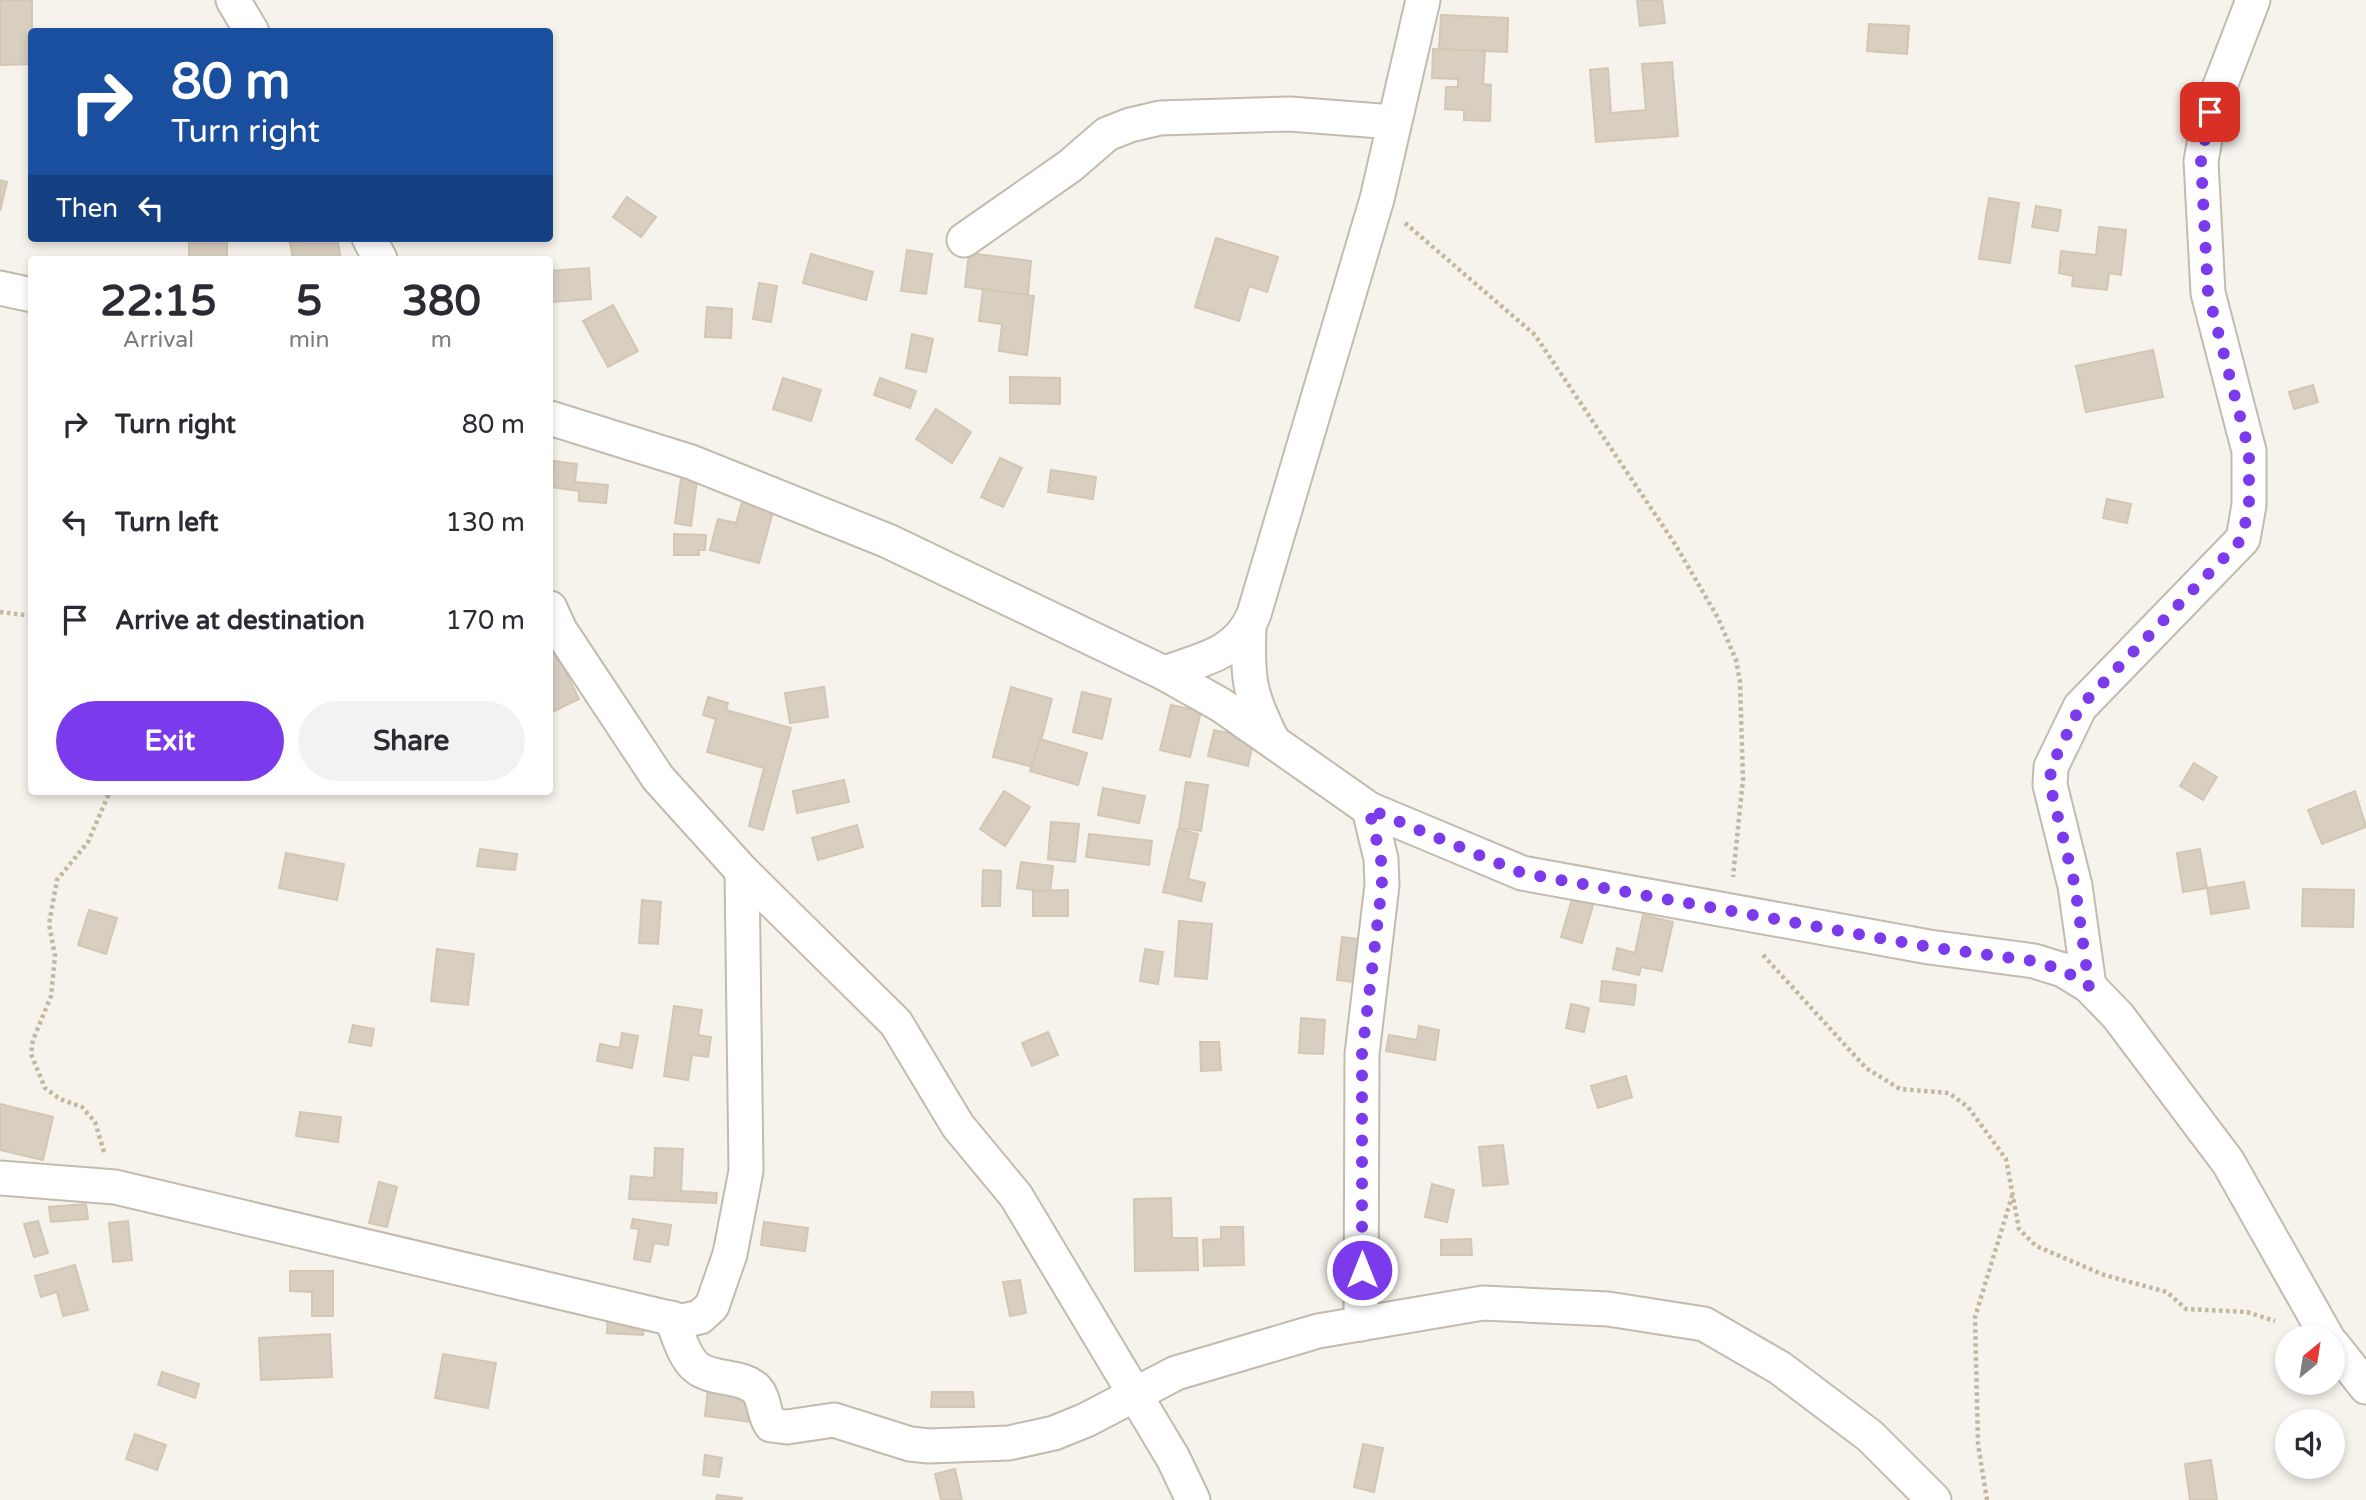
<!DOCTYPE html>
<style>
:root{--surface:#fff;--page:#f2f2f3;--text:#2b2b33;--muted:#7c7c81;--accent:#7c3aed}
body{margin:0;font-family:"Varela Round",sans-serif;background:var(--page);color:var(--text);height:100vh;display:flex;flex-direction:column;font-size:26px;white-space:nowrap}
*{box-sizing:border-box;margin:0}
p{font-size:23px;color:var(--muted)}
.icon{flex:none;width:38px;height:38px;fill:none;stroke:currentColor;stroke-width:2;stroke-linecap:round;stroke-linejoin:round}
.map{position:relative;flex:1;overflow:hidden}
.side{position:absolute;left:28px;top:256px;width:525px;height:539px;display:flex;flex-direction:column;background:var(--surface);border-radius:7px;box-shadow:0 4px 10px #0003}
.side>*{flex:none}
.banner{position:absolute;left:28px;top:28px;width:525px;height:214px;border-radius:7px;box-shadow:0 4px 10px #0003;background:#1a4fa0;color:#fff;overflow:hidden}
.needle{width:46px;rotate:30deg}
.buttons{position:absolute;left:2275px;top:1325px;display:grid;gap:14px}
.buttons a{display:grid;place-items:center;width:70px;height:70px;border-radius:50%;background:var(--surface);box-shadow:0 4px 10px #0003;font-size:35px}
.pin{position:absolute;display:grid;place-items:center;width:60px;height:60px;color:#fff;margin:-30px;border-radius:14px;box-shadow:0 4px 10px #0006}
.me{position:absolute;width:77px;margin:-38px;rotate:0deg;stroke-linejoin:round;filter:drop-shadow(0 0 5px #0008)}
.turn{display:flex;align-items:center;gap:24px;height:147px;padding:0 28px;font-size:32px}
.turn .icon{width:91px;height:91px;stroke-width:2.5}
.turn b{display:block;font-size:49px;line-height:60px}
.then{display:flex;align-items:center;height:66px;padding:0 28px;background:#0003;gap:14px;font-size:26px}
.eta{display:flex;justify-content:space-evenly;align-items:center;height:119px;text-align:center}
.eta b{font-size:42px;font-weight:700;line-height:49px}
.cta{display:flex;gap:14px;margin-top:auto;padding:14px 28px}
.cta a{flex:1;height:80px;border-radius:42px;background:var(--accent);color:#fff;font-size:28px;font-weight:700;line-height:80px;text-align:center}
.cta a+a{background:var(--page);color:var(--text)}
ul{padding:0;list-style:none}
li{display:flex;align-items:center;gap:21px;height:98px;padding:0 28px}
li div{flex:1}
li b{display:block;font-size:26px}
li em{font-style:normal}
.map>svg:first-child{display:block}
.building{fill:#d8cfc1;stroke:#d3c7b4;stroke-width:2}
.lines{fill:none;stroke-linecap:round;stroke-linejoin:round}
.street-casing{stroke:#c2bbae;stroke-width:37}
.path{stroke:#c4b79f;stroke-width:4.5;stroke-dasharray:3.5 3.5;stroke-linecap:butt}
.street{stroke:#fff;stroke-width:33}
.route{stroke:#7c3aed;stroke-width:12;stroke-dasharray:0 21.6}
</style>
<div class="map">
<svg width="2366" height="1500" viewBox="0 0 2366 1500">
<rect width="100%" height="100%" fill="#f6f3ec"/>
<!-- building -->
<g class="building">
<path d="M0,0H32V64L0,65Z"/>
<path d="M1637,0H1662L1665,23L1640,26Z"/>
<path d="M1441,15L1508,18L1507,52L1439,49Z"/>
<path d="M1869,24L1909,26L1907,54L1867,51Z"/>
<path d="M1433,49L1485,51L1483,84L1491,85L1490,121L1464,120V110L1445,109L1446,87H1458V79L1432,78Z"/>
<path d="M1672,62L1678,136L1596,142L1590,70L1608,68L1611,113L1646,110L1642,64Z"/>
<path d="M0,180L7,182L0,211Z"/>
<path d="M627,197L656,217L641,237L613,217Z"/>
<path d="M1989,198L2019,203L2010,263L1979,259Z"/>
<path d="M2036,206L2061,210L2058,231L2032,227Z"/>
<path d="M2099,227L2126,230L2121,275L2109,273L2107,290L2072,286L2073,276L2059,273L2061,251L2096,255Z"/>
<rect x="189" y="238" width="38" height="21"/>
<path d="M315,238H337L341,259H293L290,243Z"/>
<path d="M1216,238L1278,257L1267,292L1249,286L1239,321L1195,307Z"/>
<path d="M907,250L932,254L926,294L901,291Z"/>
<path d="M969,253L1031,261L1028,295L965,287Z"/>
<path d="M811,254L873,272L866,300L803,283Z"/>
<path d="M589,268L591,299L551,302L550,271Z"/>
<path d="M759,283L777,286L771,322L753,319Z"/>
<path d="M983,289L1034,296L1027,355L999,351L1002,324L979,321Z"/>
<path d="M613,305L638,351L608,367L583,321Z"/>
<path d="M707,307L732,309L731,338L705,337Z"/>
<path d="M912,334L933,339L926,372L906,368Z"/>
<path d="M2153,350L2163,397L2086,412L2076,366Z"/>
<path d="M1010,377L1060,378V404L1010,403Z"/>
<path d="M783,378L821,390L811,421L773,409Z"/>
<path d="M880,378L916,391L910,408L874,395Z"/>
<path d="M2313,385L2318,402L2294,409L2289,392Z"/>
<path d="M936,409L971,432L952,463L916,439Z"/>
<path d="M1000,458L1022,468L1003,507L981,497Z"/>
<path d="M554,461L577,464L575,482L608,485L606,503L579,501V491L551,487Z"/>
<path d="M1051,470L1096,477L1093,499L1048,492Z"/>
<path d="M681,478L697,480L691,526L675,523Z"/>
<path d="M743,499L774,508L759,563L710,550L718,519L736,523Z"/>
<path d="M2107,499L2131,504L2127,523L2103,518Z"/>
<path d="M674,534L706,535L705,550H699V555H674Z"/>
<path d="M550,640L579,699L550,713Z"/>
<path d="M824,687L828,717L790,723L785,693Z"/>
<path d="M1011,687L1052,699L1034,767L993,757Z"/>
<path d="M1082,692L1111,699L1102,739L1073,732Z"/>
<path d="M708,697L728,703L726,710L791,728L763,830L749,826L764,768L707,752L716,719L703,715Z"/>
<path d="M1171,705L1201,711L1190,757L1160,750Z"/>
<path d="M1214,730L1254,739L1248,766L1208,756Z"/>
<path d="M1040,739L1087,753L1078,785L1030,771Z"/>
<path d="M2194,763L2217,777L2203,800L2180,786Z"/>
<path d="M844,780L849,802L797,813L793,791Z"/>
<path d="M1186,782L1208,785L1201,831L1179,828Z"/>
<path d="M1103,788L1145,796L1139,823L1098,815Z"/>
<path d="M1004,791L1030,807L1005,846L980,829Z"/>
<path d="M2355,791L2366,827L2322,844L2308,810Z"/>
<path d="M1051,822L1079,824L1075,862L1048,859Z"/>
<path d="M857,825L863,847L818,860L812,838Z"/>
<path d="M1178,829L1198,834L1188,879L1205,883L1201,901L1163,892Z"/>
<path d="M1089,834L1152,841L1149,865L1086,857Z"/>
<path d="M480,849L517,854L515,870L477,866Z"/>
<path d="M2200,849L2207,888L2183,892L2177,853Z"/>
<path d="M286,853L344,864L337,900L279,888Z"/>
<path d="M1021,862L1053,866L1050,892L1017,888Z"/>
<path d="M983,870L1001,871L1000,906H982Z"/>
<path d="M2244,882L2249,908L2211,914L2207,888Z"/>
<path d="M2303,889L2354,890L2353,927L2302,926Z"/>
<path d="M1068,890V916H1033V891Z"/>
<path d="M1573,896L1594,902L1582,943L1561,937Z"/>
<path d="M642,900L661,902L658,944L639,943Z"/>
<path d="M89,910L117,918L106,954L78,945Z"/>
<path d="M1643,915L1673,922L1662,971L1641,967L1639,975L1613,969L1617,948L1635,953Z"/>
<path d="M1179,921L1212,924L1207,979L1175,976Z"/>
<path d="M1342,937L1367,940L1362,983L1337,980Z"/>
<path d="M437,949L474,954L468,1005L431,1001Z"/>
<path d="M1145,949L1163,952L1158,984L1140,981Z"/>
<path d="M1602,981L1636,985L1634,1005L1600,1001Z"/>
<path d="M1571,1004L1589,1008L1584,1032L1566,1028Z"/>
<path d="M674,1006L702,1010L698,1035L711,1037L708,1057L692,1055L688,1080L664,1076Z"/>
<path d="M1301,1018L1325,1020L1323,1054L1299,1053Z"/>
<path d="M353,1025L374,1029L371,1046L349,1042Z"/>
<path d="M1419,1026L1439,1030L1435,1060L1386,1051L1389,1035L1417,1040Z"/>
<path d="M1048,1032L1058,1055L1032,1066L1022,1043Z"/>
<path d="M622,1033L638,1036L632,1068L597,1061L600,1044L620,1048Z"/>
<path d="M1200,1042H1219L1221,1070L1201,1071Z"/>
<path d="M1626,1076L1632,1097L1598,1108L1591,1086Z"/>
<path d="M0,1104L53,1117L43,1160L0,1150Z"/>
<path d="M300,1112L341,1117L338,1142L296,1136Z"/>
<path d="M1503,1145L1508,1184L1483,1186L1479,1147Z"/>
<path d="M655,1148L683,1149L681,1191L717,1193L716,1203L629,1199L631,1176L654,1178Z"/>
<path d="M379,1182L397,1187L387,1227L369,1223Z"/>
<path d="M1432,1184L1454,1190L1447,1222L1425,1217Z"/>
<path d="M1171,1198L1172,1238H1197L1198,1270L1135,1271L1134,1199Z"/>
<path d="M86,1204L88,1219L51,1222L49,1207Z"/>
<path d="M633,1219L671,1225L668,1245L654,1243L650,1262L634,1259L639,1229L631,1228Z"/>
<path d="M38,1221L48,1253L34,1257L24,1224Z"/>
<path d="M128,1221L132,1260L113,1262L109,1223Z"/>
<path d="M764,1222L808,1228L805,1251L761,1245Z"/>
<path d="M1221,1227H1243L1244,1265L1204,1266L1203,1240L1221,1239Z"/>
<path d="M1471,1239L1472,1255H1441V1240Z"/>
<path d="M75,1265L88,1310L63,1316L57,1292L41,1297L35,1276Z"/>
<path d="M290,1271H333V1316H312V1292L290,1291Z"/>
<path d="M1020,1280L1026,1313L1010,1316L1003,1282Z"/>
<path d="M608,1311L645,1315L643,1335L607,1333Z"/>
<path d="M330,1334L332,1377L261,1380L259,1338Z"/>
<path d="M443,1354L496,1363L488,1408L435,1398Z"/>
<path d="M162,1372L199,1384L195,1398L158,1385Z"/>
<path d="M708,1389L754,1394L751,1422L705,1416Z"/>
<path d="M932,1392H973L974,1407H931Z"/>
<path d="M135,1434L166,1445L157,1470L126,1459Z"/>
<path d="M1363,1444L1383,1448L1374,1492L1354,1487Z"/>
<path d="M705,1455L722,1458L719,1477L703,1475Z"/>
<path d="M2211,1460L2217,1500H2190L2185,1464Z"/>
<path d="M955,1469L962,1500H941L935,1474Z"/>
<path d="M717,1495L742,1498L741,1500H716Z"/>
</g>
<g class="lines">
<defs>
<g id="street">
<path d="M233,0L252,32"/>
<path d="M369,238L380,259"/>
<path d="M964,240L1070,166L1107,134L1130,125L1160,118L1290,114L1393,122"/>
<path d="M0,288L32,295"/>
<path d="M550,418L691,462L888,541L1164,673L1221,705L1369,809L1522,873L1929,947L2034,961L2063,970L2089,986L2118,1016L2228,1162L2327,1337"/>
<path d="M550,608L560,630L658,778L742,871L896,1023L958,1126L1016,1196L1173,1458L1193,1500"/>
<path d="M1249,627C1247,678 1249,694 1272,739"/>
<path d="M1164,673C1201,660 1238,654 1254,614L1377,199L1423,0"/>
<path d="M2089,986L2075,886L2050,785L2051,767L2080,707L2243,539L2249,505V451L2208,293L2201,161L2210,112L2253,0"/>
<path d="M0,1178L115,1187L682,1321L700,1317L712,1306L730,1254L746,1171L742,871"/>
<path d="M671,1318C678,1333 683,1356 696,1367C712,1381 743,1374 757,1390C765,1399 763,1414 771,1425L787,1427L834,1420L910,1444L929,1446L1009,1443L1054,1433L1086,1420L1176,1373L1318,1331L1483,1303L1608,1309L1704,1324L1780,1368L1870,1436L1934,1500"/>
<path d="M1361,1324L1362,1054L1382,885L1381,859L1369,809"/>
<path d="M2333,1345L2366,1387"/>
</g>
</defs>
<!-- street casing -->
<use href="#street" class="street-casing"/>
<!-- path -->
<g class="path">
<path d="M1405,223L1535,335L1675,544L1718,618L1736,660L1740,682L1743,779L1733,877"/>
<path d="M0,612L32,616"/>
<path d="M1763,955L1866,1068L1900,1089L1949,1093L1968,1107L2006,1159L2019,1229L2036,1246L2104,1275L2167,1292L2186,1309L2247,1312L2275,1321"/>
<path d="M104,1152L95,1122L82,1107L60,1099L45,1088L31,1054L33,1040L51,996L55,956L49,924L57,880L88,842L110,791"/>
<path d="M1987,1500L1978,1444L1975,1317L2012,1196"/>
</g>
<!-- street -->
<use href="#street" class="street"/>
</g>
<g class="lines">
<!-- route -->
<path class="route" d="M1362,1270V1054L1382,885L1381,859L1369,809L1522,873L1929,947L2034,961L2063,970L2089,986L2075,886L2050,785L2051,767L2080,707L2242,539L2249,505V451L2208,293L2201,161L2210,112"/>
</g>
</svg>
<div class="buttons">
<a><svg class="needle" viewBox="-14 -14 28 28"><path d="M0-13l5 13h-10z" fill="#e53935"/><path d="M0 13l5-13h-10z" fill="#7c7c81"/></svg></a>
<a><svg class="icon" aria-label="sound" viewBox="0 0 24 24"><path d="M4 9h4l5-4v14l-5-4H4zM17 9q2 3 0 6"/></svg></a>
</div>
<div class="pin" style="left:2210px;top:112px;background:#d93025"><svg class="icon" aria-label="arrive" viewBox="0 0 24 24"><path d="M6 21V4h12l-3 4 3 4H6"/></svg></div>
<svg class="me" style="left:1362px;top:1270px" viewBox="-20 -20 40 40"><circle r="17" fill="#7c3aed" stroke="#fff" stroke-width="3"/><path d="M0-11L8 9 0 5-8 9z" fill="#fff"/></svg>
<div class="banner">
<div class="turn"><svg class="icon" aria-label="right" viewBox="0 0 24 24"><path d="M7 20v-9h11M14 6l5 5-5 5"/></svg><div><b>80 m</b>Turn right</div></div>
<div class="then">Then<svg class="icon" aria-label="left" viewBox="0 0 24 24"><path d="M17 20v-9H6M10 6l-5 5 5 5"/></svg></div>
</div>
<section class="side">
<div class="eta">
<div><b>22:15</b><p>Arrival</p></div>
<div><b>5</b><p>min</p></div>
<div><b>380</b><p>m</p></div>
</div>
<ul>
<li><svg class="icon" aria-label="right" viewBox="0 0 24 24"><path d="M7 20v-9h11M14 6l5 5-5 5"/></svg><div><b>Turn right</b></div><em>80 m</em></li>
<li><svg class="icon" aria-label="left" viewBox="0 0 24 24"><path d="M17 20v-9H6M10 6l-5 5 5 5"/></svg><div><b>Turn left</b></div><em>130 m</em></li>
<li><svg class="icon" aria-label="arrive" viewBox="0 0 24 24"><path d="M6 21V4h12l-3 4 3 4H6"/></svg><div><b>Arrive at destination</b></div><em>170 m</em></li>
</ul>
<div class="cta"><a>Exit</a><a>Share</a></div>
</section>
</div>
